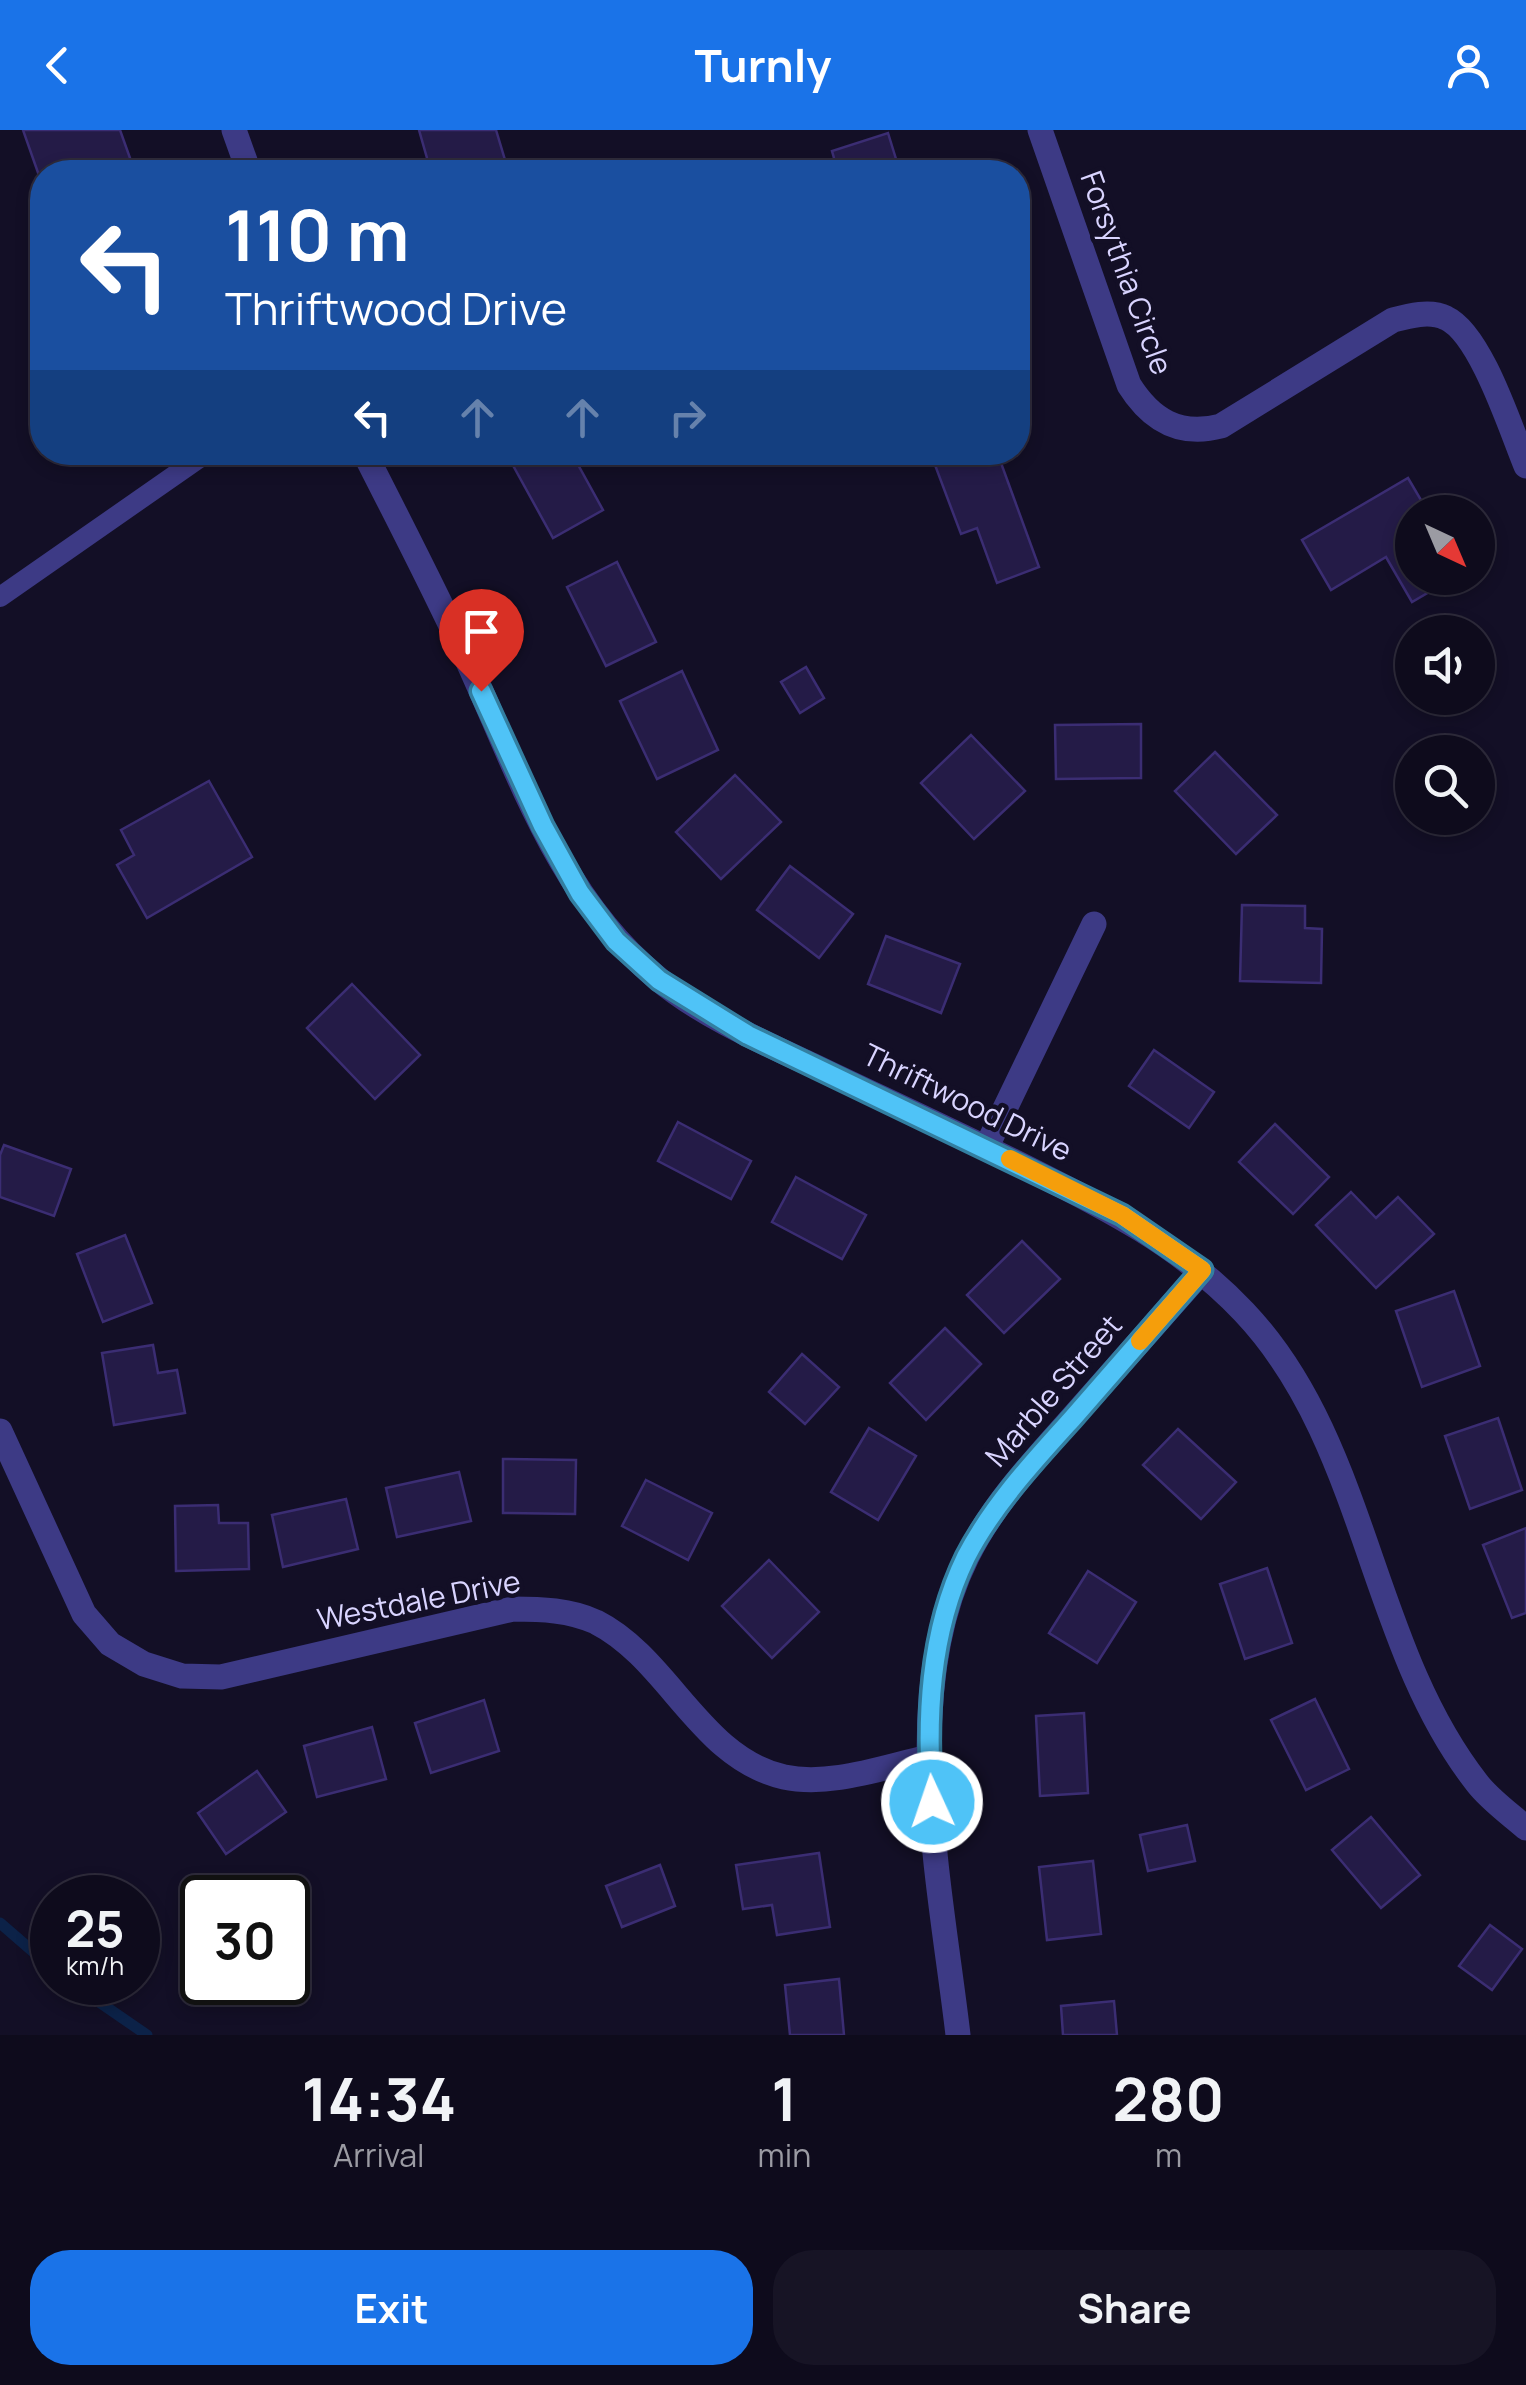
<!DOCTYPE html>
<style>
:root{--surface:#0e0b1c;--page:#171425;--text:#f1f3f6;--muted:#9b9ba3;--line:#2e2b3b;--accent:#1a73e8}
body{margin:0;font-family:Manrope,sans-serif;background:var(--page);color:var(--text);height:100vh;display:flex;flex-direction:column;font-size:38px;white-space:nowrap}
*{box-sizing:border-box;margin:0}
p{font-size:32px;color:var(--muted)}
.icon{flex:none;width:55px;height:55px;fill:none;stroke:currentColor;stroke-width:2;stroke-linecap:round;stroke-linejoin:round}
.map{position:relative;height:1905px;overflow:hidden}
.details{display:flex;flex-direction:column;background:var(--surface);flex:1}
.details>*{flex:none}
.banner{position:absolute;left:30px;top:30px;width:1000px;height:305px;border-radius:40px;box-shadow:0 5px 15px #0003,0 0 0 2px var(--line);background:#1a4fa0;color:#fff;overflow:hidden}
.needle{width:65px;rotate:136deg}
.fabs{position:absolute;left:1395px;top:365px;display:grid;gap:20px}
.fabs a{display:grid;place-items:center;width:100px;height:100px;border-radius:50%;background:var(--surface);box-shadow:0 5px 15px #0003,0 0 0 2px var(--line);font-size:50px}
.speed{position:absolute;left:30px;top:1745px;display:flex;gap:20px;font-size:50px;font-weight:700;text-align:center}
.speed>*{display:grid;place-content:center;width:130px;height:130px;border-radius:50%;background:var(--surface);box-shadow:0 5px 15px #0003,0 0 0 2px var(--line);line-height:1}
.speed small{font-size:25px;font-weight:400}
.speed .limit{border:5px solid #111;border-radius:15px;background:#fff;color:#111}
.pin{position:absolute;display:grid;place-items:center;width:85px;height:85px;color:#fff;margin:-102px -42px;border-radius:50% 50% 50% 0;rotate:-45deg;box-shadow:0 0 10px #0007}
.pin .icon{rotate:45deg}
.me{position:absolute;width:110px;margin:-55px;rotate:357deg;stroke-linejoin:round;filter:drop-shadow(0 0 8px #0008)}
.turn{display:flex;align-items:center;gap:35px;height:210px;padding:0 30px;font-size:45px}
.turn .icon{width:130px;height:130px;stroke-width:2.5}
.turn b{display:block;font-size:70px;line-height:85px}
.lanes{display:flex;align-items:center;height:95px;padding:0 30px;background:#0003;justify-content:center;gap:50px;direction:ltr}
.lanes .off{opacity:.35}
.eta{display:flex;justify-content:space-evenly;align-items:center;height:170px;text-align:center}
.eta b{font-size:60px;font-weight:700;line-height:70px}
.cta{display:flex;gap:20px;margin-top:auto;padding:20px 30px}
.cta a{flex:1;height:115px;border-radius:40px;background:var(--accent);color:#fff;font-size:40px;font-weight:700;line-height:115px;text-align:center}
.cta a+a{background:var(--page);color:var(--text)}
header{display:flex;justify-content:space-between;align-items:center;height:130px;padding:0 30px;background:var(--accent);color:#fff;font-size:45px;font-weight:700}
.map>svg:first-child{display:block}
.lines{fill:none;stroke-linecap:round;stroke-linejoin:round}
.stream{stroke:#0c2248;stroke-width:11}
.building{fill:#241b47;stroke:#3b2d73;stroke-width:2.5}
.lane{stroke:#3d3a85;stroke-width:20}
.street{stroke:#3d3a85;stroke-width:25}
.route-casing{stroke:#337fa1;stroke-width:25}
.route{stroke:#4fc3f7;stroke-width:18}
.slow{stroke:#f59e0b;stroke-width:18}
.labels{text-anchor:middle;stroke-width:9;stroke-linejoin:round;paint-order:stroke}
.street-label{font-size:30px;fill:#d9d4ff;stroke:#130f26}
</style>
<header><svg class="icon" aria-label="back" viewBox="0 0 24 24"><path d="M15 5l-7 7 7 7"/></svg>Turnly<svg class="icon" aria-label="person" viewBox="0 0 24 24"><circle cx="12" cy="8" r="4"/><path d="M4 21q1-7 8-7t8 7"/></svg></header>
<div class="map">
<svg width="1526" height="1905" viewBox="0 0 1526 1905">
<rect width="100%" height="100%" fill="#130f26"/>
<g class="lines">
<!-- stream -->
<g class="stream">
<path d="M0,1793L52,1838"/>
<path d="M70,1852L147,1905"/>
</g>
</g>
<!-- building -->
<g class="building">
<path d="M23,0H120L135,42H42V54Z"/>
<path d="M419,0H496L505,30L464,42H431Z"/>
<path d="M888,3L900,42H838L832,21Z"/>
<path d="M523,322H571L603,380L553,408L510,330Z"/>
<path d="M970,322H997L1039,437L997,453L977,398L961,404L935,335Z"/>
<path d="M1408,348L1428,382H1412V448H1453L1412,472L1386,427L1331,460L1302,410Z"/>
<path d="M617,432L656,512L606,536L567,457Z"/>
<path d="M806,537L824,568L800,583L781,552Z"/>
<path d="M682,541L718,620L657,649L620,571Z"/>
<path d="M1141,594V648L1056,649L1055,595Z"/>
<path d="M971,605L1025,661L974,709L921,653Z"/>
<path d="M1215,622L1277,685L1236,724L1175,661Z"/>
<path d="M735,645L781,692L721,749L676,702Z"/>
<path d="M209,651L252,727L147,788L117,735L134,725L121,700Z"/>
<path d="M790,736L853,784L819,828L757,780Z"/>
<path d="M1242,775L1305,776V798L1322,799L1321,853L1240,851Z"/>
<path d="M886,806L960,834L941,883L868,854Z"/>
<path d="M352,854L420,925L375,969L307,898Z"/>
<path d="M1154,920L1214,962L1189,998L1129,956Z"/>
<path d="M678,992L751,1031L731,1069L658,1031Z"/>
<path d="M1275,994L1329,1047L1293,1084L1239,1032Z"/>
<path d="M4,1015L71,1039L54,1086L0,1067V1025Z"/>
<path d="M796,1047L866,1085L842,1129L772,1092Z"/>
<path d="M1351,1062L1376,1088L1398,1067L1434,1104L1376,1158L1316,1095Z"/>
<path d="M125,1105L152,1173L103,1192L77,1124Z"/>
<path d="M1022,1111L1060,1149L1004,1203L967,1165Z"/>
<path d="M1454,1161L1480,1236L1422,1257L1396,1181Z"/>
<path d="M945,1198L981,1234L926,1290L890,1253Z"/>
<path d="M153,1215L158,1243L177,1240L185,1283L114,1295L102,1223Z"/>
<path d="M802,1224L839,1257L805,1294L769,1262Z"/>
<path d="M1498,1288L1522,1360L1470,1379L1445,1306Z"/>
<path d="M869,1298L916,1326L878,1390L831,1362Z"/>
<path d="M1178,1299L1236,1352L1201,1389L1143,1335Z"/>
<path d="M503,1329L576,1330L575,1384L503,1383Z"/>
<path d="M459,1342L471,1391L397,1407L386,1358Z"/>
<path d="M646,1350L712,1383L688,1430L622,1396Z"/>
<path d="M346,1369L358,1419L283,1437L272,1385Z"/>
<path d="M218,1375L219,1393H248L249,1439L176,1441L175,1376Z"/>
<path d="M1526,1398V1483L1512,1488L1483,1415Z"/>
<path d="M769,1430L819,1482L772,1528L722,1476Z"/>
<path d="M1267,1438L1292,1513L1245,1529L1220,1454Z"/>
<path d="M1088,1441L1136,1472L1097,1533L1049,1503Z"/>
<path d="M1315,1569L1349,1639L1306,1660L1271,1590Z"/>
<path d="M484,1570L499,1621L431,1643L415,1593Z"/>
<path d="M1084,1583L1088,1663L1040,1666L1036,1586Z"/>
<path d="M372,1597L386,1649L317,1667L304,1616Z"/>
<path d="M257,1641L286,1682L226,1724L198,1683Z"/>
<path d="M1371,1687L1420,1745L1381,1778L1332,1720Z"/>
<path d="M1187,1695L1195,1731L1148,1741L1140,1705Z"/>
<path d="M819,1723L830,1797L777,1805L772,1775L743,1779L736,1735Z"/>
<path d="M1093,1731L1101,1804L1047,1810L1039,1737Z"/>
<path d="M660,1735L675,1776L622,1797L606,1756Z"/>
<path d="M1490,1795L1522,1819L1492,1860L1459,1836Z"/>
<path d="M839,1849L844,1905H790L785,1855Z"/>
<path d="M1114,1871L1117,1905H1063L1061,1876Z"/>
</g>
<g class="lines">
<!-- lane -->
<path class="lane" d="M0,467L208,322"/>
<!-- street -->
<g class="street">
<path d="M234,0L249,42"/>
<path d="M1040,0L1129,255C1151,290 1179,307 1221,296L1393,190C1408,186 1430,180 1446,188C1481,204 1511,300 1526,336"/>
<path d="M364,322C400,393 436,462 469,534C519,644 560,768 656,847C699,884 760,911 812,935C883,969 955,1002 1025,1037C1105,1077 1182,1116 1244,1182C1368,1313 1368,1514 1477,1653C1490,1670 1510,1684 1526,1698"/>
<path d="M986,1018L1094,794"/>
<path d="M0,1301L84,1484L110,1514L144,1534L182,1546L221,1547L513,1479C541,1479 570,1480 596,1492C669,1529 700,1628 784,1647C830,1657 883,1637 929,1627"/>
<path d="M958,1905C941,1758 898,1564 967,1427C993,1374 1033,1332 1072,1288C1115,1239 1159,1190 1202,1141"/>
</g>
</g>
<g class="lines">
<defs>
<path id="route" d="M481,561L543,696L580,763L616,811L659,850L748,905L1122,1085L1202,1140C1159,1190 1115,1239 1072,1289C1033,1332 993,1375 966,1427C929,1503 926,1590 932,1672"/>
</defs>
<!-- route casing -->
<use href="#route" class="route-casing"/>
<!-- route -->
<use href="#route" class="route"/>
<!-- slow -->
<path class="slow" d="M1010,1029L1122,1085L1202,1140L1140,1211"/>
</g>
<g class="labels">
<!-- street labels -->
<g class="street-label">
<text transform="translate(1126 143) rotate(70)" y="10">Forsythia Circle</text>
<text transform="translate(967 973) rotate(26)" y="10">Thriftwood Drive</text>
<text transform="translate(1054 1261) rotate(-49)" y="10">Marble Street</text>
<text transform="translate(419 1471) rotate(-11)" y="10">Westdale Drive</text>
</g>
</g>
</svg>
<div class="fabs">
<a><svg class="needle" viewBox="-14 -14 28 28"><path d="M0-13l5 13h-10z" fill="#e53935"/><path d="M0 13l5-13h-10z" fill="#9b9ba3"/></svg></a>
<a><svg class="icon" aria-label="sound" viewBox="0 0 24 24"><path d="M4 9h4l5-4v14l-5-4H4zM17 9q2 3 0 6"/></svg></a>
<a><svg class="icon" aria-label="search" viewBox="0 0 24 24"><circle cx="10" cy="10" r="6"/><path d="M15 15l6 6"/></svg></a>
</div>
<div class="speed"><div>25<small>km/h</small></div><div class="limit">30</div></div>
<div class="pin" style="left:481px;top:561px;background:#d93025"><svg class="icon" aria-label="arrive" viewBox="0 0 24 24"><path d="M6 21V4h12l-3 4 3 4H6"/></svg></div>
<svg class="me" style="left:932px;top:1672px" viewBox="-20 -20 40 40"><circle r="17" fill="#4fc3f7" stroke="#fff" stroke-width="3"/><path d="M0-11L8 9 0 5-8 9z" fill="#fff"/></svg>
<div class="banner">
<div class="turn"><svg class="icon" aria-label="left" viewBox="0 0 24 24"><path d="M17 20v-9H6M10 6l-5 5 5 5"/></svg><div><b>110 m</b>Thriftwood Drive</div></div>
<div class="lanes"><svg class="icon" aria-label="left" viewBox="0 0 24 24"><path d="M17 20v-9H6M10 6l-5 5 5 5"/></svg><svg class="icon off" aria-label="ahead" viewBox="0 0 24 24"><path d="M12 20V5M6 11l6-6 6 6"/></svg><svg class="icon off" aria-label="ahead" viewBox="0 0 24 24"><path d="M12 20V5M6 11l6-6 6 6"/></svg><svg class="icon off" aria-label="right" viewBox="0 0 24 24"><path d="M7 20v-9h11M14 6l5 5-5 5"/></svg></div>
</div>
</div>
<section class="details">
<div class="eta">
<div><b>14:34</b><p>Arrival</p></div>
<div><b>1</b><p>min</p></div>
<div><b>280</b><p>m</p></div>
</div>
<div class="cta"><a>Exit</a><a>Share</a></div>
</section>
